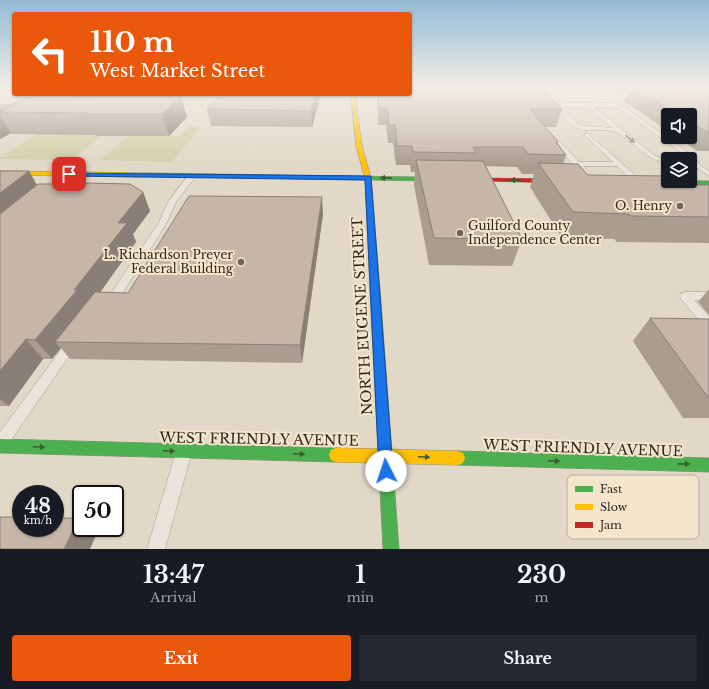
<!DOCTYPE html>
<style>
:root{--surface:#171b24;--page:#242831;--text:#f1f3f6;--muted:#9ea1a6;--accent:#ea580c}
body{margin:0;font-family:"Libre Baskerville",serif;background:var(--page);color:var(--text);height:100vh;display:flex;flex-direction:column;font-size:15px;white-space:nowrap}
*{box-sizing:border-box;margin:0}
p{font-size:13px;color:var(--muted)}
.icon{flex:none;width:22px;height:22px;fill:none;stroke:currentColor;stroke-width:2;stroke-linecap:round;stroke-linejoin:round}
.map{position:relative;height:549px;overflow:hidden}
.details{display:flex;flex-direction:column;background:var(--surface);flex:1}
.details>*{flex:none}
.top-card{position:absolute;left:12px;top:12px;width:400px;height:84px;border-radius:4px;box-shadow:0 1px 3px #0004;background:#ea580c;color:#fff;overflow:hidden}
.controls{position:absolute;left:661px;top:108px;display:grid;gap:8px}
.controls a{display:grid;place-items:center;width:36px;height:36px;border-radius:4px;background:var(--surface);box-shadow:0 1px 3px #0004;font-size:20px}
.speed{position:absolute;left:12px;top:485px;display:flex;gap:8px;font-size:20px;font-weight:700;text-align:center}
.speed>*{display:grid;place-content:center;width:52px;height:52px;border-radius:50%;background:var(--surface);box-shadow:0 1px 3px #0004;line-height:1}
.speed small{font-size:10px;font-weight:400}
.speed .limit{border:2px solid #111;border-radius:6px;background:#fff;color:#111}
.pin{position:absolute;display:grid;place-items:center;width:34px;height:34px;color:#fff;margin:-17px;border-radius:8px;box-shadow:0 2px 6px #0006}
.me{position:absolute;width:44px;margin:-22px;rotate:356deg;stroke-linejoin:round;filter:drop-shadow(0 0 3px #0008)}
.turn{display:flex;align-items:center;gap:14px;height:84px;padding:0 12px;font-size:18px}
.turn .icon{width:52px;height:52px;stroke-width:2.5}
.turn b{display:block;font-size:28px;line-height:34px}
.eta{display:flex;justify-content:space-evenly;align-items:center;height:68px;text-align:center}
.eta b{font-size:24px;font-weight:700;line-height:28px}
.action{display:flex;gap:8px;margin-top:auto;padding:8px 12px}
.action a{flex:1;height:46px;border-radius:4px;background:var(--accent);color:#fff;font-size:16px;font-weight:700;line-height:46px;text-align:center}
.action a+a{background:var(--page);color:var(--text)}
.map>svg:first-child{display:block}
.green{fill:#d3d0a9}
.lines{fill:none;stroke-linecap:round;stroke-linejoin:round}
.lane-casing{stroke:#a69d91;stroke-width:1}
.street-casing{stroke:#a69d91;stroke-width:1}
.fast-casing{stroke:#968d81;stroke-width:1}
.slow-casing{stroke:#968d81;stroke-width:1}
.jam-casing{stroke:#968d81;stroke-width:1}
.lane{fill:#eae3d9;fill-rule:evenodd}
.street{fill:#eae3d9;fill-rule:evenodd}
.fast{fill:#4caf50;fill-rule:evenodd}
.slow{fill:#ffc107;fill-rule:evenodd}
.jam{fill:#c62828;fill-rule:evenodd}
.wall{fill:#a99d90}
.shaded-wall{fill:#8a7f76}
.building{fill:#c5b6a8;stroke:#8a7f76}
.oneway{fill:#8e847a}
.oneway2{fill:#3d5c30}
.route{fill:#1a73e8;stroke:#114b97}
.poi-dot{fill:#706457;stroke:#f4e6cc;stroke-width:1.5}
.labels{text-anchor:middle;stroke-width:4;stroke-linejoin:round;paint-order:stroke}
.poi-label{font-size:12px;fill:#33251b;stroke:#f4e6cc;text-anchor:end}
.near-street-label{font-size:14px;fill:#33251b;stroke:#f4e6cc}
.key{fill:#f4e6cc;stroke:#baac97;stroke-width:1}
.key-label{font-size:11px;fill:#33251b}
</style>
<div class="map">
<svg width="709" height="549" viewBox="0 0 709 549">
<rect width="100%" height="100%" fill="#e2d8c7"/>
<!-- green -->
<g class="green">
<path d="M145,94H219L208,107L129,106Z"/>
<path d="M73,111L60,134L102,136L71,160L0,159V157Z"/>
<path d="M189,126L201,127L172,162L101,160L129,135L180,136Z"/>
</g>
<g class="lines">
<defs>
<g id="lane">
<path d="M564,103H610L623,106L693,156L701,166L709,171V176L697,168L690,159L619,108L594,107L654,155L660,158L670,159H668V162C647,162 635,143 618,133C608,127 586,134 575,127C568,123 560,113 555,107ZM564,107H588L612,128L579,125L562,108Z"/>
<path d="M587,133L641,180V184H635L617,166H583L590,174L583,176L547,135L552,134L579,162H613L585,136L584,135Z"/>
<path d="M189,174L196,176L176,202L166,224L121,296L111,303H103L102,300L113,290L158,224L168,202Z"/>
<path d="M685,292H709V300H694L709,316V328L705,327L681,299L680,296L681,293Z"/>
<path d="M72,338L76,340L78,343L76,346L5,449L0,451V432L68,340Z"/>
<path d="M183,447L188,450L191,455L165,549H147L175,455L178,450Z"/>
</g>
<g id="street">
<path d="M519,92L709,95V101L515,97L514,95Z"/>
<path d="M69,169L74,171L77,174L74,177L7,237L0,239V224L64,171Z"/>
</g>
<g id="fast">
<path d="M2,88H8L0,92V89Z"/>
<path d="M148,173L484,178L487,180L484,182L146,176L145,175Z"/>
<path d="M652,180L709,181V185L650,183V181Z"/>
<path d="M375,286L380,289L399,549H383L370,289Z"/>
<path d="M0,439L336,448L341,450L343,455L341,460L336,462L0,453Z"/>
<path d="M458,451L709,458V472L458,465L453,463L451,458L453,453Z"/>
</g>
<g id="slow">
<path d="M351,94H355L362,146L371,178L380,289L375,292L370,289L365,178L356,146Z"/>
<path d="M0,171L148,173L151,175L148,177L0,175Z"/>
<path d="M336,448L458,451L463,453L465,458L463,463L458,465L336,462L331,460L329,455L331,450Z"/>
</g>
<path id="jam" d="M484,178L562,179L565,181L562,183L482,181L481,180Z"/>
</defs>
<!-- lane casing -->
<use href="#lane" class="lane-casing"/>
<!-- street casing -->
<use href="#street" class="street-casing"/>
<!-- fast casing -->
<use href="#fast" class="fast-casing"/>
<!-- slow casing -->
<use href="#slow" class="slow-casing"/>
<!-- jam casing -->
<use href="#jam" class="jam-casing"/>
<!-- lane -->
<use href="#lane" class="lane"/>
<!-- street -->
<use href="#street" class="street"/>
<!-- fast -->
<use href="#fast" class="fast"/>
<!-- slow -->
<use href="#slow" class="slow"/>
<!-- jam -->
<use href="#jam" class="jam"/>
</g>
<!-- wall -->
<g class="wall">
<path d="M410,88L709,89V151H697L677,137H690V115H668V131L624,101L628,92H611L608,90H542L562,109L556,127H545L558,142V144L566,155L563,164L588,175L686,185H709V243L617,242L614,239L562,238L530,187L534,174H522L517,167L485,166L522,239L512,266L429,265L414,185L415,172H411L410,165H396L393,143H388L386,125H378L377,94H410Z"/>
<path d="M321,94L312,127L211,126L207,109Z"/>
<path d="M181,97L187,117L169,136H96L95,135L11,134V133L0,139V105H12Z"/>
<path d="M0,171H29L37,185L57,188L143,192L150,211L133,234L136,242L100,292L128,293L323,214L302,363L70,359L61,348L52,359H43L9,406H0Z"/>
<path d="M709,289V315L698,302Z"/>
<path d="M650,318L709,319V418H683L633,341Z"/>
</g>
<!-- shaded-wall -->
<g class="shaded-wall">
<path d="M316,94H321L312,127L311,111Z"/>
<path d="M181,97L187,117L169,136L162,114Z"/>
<path d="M0,116L11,133L0,139Z"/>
<path d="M29,171L39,189L0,222V193Z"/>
<path d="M143,192L150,211L133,234L136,242L89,308L55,342L61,348L52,359L35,340L74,290L118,223Z"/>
<path d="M322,197L323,214L302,363L300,345Z"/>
<path d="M26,339L43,359L9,406L0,399V371Z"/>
<path d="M79,518L81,520V528H93L98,531L90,549H64Z"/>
</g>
<!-- building -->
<g class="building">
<path d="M410,88H541L562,109H530L558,142H556L566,155L528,154L523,147H473L476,153L413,152L412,146H397L395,125H389L387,108H379L378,94H410Z"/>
<path d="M635,88L709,89V133L690,122V115H679Z"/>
<path d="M221,94H316L311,111L207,109Z"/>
<path d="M32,95L181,97L162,114H86L88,113L0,112V111Z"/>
<path d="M0,105H12L0,111Z"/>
<path d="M416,160L483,161L522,239L434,238Z"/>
<path d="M538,163L578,164L588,175L668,176V181H681L686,185H709V217L631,216L628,214L573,212Z"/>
<path d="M0,171H29L0,193Z"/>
<path d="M86,183L130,184L143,192L118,223H127L74,290H77L35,340L26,339L0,371V214L38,184H55L57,188H81Z"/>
<path d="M189,196L322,197L300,345L55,342L95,292L128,293Z"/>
<path d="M650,318L709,319V396H707Z"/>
<path d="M0,517H21V528H55V518H79L64,549H0Z"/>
</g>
<!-- one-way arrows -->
<defs><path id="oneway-solid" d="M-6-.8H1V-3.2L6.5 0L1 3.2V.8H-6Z"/></defs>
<use class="oneway" href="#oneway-solid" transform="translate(630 139) rotate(39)"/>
<g class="oneway2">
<use href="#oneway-solid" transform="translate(386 178) rotate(-179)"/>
<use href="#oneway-solid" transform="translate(516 180) rotate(-179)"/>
<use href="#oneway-solid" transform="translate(39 447) rotate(2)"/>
<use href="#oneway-solid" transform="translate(169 451) rotate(2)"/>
<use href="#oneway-solid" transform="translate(299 454) rotate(2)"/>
<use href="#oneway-solid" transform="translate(424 457) rotate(2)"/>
<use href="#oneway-solid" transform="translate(554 461) rotate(2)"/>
<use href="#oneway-solid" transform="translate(684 464) rotate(1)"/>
</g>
<!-- sky -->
<linearGradient id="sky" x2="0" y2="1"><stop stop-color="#93bbd5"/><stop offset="0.53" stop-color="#f2ede6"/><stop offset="1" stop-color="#f2ede6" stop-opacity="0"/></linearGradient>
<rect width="709" height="165" fill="url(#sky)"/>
<!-- route -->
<path class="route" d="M67,173L371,176L393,471L391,476L386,478L381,476L379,471L365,180L69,176L66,174Z"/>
<!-- markers -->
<g class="poi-dot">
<circle cx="680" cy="206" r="4"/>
<circle cx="460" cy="233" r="4"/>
<circle cx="241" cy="262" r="4"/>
</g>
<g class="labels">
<!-- poi labels -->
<g class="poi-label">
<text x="672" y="210">O. Henry</text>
<text x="468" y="230" text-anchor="start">Guilford County<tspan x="468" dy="14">Independence Center</tspan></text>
<text x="233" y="259">L. Richardson Preyer<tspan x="233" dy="14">Federal Building</tspan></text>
</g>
<!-- near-street labels -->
<g class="near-street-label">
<text transform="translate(362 316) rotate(-93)" y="5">NORTH EUGENE STREET</text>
<text transform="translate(259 439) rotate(1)" y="5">WEST FRIENDLY AVENUE</text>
<text transform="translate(583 448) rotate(2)" y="5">WEST FRIENDLY AVENUE</text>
</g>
</g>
<!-- legend -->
<rect x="567" y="475" width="132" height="64" rx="6" class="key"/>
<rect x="575" y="486" width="18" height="6" fill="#4caf50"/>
<rect x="575" y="504" width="18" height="6" fill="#ffc107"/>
<rect x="575" y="522" width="18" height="6" fill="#c62828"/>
<g class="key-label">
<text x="600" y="493">Fast</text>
<text x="600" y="511">Slow</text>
<text x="600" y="529">Jam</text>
</g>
</svg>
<div class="controls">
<a><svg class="icon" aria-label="sound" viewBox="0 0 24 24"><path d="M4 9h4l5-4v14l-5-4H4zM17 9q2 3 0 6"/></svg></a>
<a><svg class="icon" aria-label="layers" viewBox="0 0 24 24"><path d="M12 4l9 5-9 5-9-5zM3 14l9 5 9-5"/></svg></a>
</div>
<div class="speed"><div>48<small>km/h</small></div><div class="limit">50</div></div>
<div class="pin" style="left:69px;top:174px;background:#d93025"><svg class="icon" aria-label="arrive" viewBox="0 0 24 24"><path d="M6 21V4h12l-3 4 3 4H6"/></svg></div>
<svg class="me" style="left:386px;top:471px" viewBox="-20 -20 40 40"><circle r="19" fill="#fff"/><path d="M0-13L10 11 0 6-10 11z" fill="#1a73e8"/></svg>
<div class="top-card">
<div class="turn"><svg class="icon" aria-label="left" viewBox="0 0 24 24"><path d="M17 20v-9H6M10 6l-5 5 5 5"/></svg><div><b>110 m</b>West Market Street</div></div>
</div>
</div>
<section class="details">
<div class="eta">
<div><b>13:47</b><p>Arrival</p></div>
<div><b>1</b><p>min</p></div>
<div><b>230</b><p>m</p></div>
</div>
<div class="action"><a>Exit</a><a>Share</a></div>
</section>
